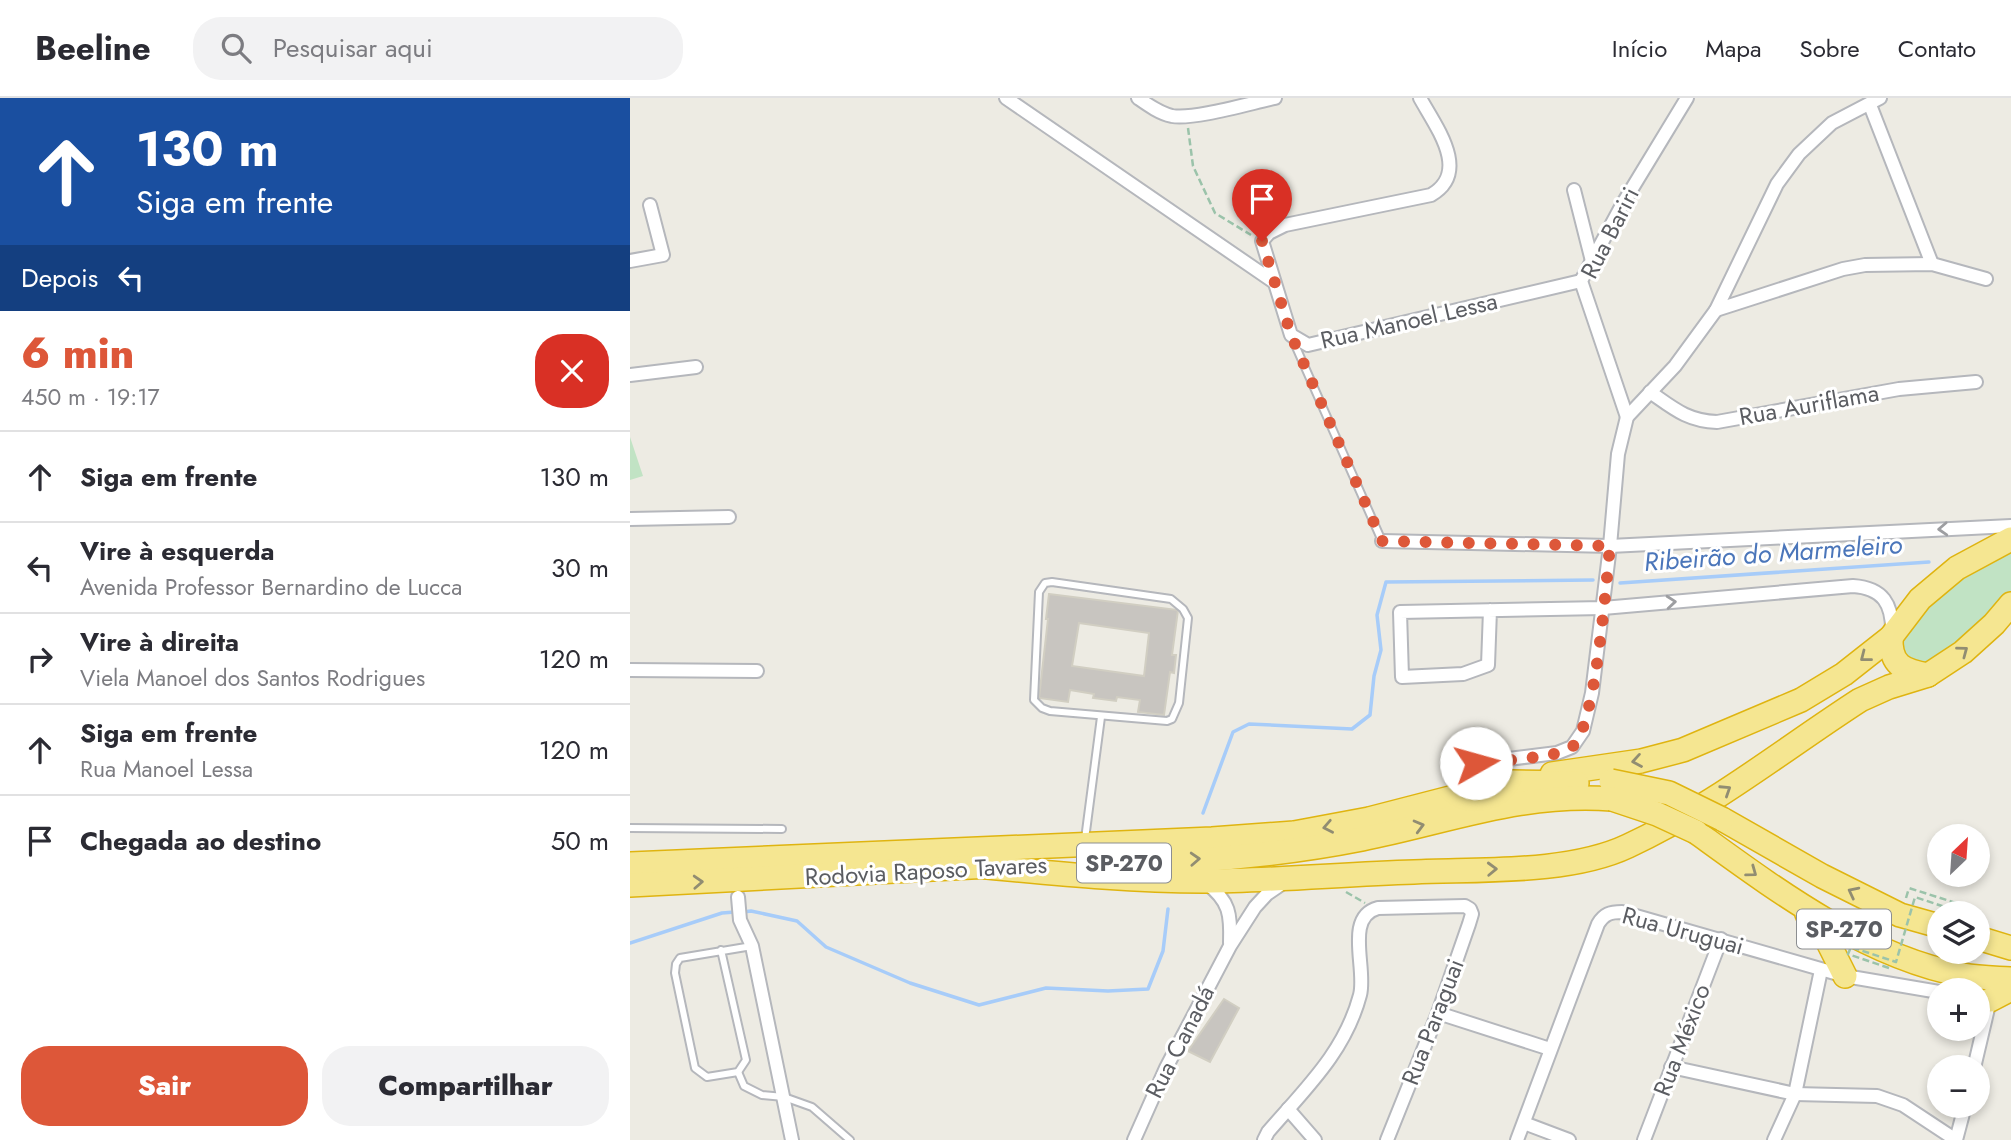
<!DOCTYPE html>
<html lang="pt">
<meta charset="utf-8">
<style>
:root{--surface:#fff;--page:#f2f2f3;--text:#2b2b33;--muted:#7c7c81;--line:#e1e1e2;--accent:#dd5739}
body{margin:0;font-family:Jost,sans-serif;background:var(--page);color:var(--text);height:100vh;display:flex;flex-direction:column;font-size:26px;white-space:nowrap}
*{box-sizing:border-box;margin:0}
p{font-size:23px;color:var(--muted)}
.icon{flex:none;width:38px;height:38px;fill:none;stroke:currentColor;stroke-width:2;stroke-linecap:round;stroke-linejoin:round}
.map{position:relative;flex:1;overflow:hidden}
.side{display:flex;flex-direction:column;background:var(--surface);width:630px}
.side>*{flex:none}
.hud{background:#1a4fa0;color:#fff;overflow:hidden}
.needle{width:46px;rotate:25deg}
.buttons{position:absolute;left:1297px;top:726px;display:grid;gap:14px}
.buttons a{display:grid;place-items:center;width:63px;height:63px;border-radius:50%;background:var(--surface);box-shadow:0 4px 10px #0003;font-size:35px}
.pin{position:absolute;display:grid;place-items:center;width:60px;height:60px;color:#fff;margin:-72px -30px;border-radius:50% 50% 50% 0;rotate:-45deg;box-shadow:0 0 7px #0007}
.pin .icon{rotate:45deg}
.me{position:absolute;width:77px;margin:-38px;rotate:83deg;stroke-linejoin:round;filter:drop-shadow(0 0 5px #0008)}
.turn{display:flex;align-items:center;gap:24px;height:147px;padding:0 21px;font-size:32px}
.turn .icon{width:91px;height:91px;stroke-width:2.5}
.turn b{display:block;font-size:49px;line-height:60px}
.then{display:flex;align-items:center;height:66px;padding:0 21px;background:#0003;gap:14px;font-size:26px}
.round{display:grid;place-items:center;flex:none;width:74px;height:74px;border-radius:28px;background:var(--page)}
.head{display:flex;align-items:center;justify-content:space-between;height:119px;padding:0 21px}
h1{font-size:42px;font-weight:800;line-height:52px;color:var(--accent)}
.primary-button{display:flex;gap:14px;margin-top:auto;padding:14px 21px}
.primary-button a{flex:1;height:80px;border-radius:28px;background:var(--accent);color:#fff;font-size:28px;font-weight:800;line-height:80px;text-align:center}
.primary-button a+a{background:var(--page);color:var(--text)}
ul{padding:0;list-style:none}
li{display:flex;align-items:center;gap:21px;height:91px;padding:0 21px;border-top:2px solid var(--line)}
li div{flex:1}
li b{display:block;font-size:26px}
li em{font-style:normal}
header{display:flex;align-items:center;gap:42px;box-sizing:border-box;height:98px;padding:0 35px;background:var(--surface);border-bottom:2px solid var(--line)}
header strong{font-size:33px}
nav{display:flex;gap:38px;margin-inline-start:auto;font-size:24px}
.search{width:490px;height:63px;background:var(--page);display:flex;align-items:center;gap:18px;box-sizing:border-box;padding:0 24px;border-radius:28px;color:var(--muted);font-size:26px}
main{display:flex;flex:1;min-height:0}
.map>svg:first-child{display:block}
.green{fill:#c1e3c4}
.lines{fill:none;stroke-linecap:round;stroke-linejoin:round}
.stream{stroke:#a7ccf9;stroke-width:3.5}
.building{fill:#c8c5c0;stroke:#d1cec2;stroke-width:2;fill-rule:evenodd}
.lane-casing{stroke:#b5b7bc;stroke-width:10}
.street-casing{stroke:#b5b7bc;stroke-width:16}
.highway-casing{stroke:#dfb410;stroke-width:26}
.path{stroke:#9bc3aa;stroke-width:2.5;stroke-dasharray:7 3.5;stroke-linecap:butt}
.lane{stroke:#fff;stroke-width:6}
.street{stroke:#fff;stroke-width:12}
.highway{stroke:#f5e691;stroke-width:23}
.highway-bridge-casing{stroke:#dfb410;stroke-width:26;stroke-linecap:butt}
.path-bridge{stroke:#9bc3aa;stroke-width:2.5;stroke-dasharray:7 3.5;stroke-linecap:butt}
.highway-bridge{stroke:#f5e691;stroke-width:23}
.oneway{stroke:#9d9ea1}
.oneway2{stroke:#918d72}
.route{stroke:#dd5739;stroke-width:12;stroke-dasharray:0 21.6}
.labels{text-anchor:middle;stroke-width:6;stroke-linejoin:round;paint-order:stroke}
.shield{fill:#fff;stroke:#8c8e91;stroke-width:2}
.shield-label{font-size:23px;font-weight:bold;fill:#5b5d62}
.street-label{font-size:24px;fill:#5b5d62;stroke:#fff}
.water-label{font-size:26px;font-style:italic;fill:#4b76ba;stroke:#fff}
</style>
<header>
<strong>Beeline</strong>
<div class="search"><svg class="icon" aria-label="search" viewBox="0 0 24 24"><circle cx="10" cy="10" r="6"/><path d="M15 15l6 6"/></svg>Pesquisar aqui</div>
<nav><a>Início</a><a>Mapa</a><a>Sobre</a><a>Contato</a></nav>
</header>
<main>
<section class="side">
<div class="hud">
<div class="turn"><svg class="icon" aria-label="ahead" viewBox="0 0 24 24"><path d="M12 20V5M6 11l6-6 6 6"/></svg><div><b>130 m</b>Siga em frente</div></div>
<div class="then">Depois<svg class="icon" aria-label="left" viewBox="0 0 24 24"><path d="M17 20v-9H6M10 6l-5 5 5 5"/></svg></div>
</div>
<div class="head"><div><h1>6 min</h1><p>450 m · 19:17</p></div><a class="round" style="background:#d93025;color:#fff"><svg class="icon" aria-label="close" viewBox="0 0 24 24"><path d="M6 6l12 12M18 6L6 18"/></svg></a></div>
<ul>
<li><svg class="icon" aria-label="ahead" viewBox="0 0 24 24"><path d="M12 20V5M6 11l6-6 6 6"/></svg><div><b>Siga em frente</b></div><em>130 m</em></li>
<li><svg class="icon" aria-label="left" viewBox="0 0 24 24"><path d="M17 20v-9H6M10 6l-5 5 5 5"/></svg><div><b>Vire à esquerda</b><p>Avenida Professor Bernardino de Lucca</p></div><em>30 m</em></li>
<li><svg class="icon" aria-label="right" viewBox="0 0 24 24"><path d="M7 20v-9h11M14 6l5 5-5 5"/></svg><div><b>Vire à direita</b><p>Viela Manoel dos Santos Rodrigues</p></div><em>120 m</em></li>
<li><svg class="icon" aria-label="ahead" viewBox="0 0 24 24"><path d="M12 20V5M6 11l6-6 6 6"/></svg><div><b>Siga em frente</b><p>Rua Manoel Lessa</p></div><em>120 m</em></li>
<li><svg class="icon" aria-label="arrive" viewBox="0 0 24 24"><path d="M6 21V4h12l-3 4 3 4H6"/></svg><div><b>Chegada ao destino</b></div><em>50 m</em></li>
</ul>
<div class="primary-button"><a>Sair</a><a>Compartilhar</a></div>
</section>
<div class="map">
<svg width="1381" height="1042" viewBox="0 0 1381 1042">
<rect width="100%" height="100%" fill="#edebe3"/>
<!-- green -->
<g class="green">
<path d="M0,339L13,378L0,382Z"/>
<path d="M1381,454V495L1348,532L1290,572L1275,568L1269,545L1293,510L1342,472Z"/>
</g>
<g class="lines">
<!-- stream -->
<g class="stream">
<path d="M990,485L1299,464"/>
<path d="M573,715L603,634L619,626L722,631L740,617L744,578L751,552L747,517L756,484L963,482"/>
<path d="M113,814L121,813L167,823L196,849L280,885L349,907L416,890L478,893L518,891L533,853L538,811"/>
<path d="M0,845L92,815L105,814"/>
</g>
</g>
<!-- building -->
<g class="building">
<path d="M419,496L548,512L542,557H546L544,575L540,574L534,617L508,614L510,602L487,599L486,603L463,600L464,596L440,592L438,604L409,600L418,521H416ZM449,525L519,535L514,578L442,568Z"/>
<path d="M594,901L609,910L580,964L558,953Z"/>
</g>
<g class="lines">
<defs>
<g id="lane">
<path d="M662,240L752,443"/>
<path d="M422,484L541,501L553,511L558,520L549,605L542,621L537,623L420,613L412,610L404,602L409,494L415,485Z"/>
<path d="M0,730L152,731"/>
<path d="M455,741L471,619"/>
<path d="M91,852L116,962L108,974L77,979L65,970L45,875L46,866L50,860L122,848"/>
<path d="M108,974L114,988L132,997L154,999L182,1009L220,1042"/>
</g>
<g id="street">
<path d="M376,0L644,184"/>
<path d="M508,0C518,7 529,15 542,18C563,22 621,5 645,0"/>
<path d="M790,0C806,29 841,74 801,97L655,127L639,135L632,143L661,237L678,247L951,183"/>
<path d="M1240,7L1302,166"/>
<path d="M944,92L962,163"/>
<path d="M0,163L33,157L20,107"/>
<path d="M1086,212L1213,171L1235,167L1302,166L1356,181"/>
<path d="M0,277L66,269"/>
<path d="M1020,294C1043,310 1057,323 1087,324L1269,291L1346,284"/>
<path d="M997,319L951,183L992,107L1057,0"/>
<path d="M0,421L99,419"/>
<path d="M752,443L980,448L1381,428"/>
<path d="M860,512L858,567L833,576L772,579L770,514L973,510L1223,488C1253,490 1263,506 1262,536"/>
<path d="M0,572L127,573"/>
<path d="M846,665L927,655L942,649L953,633L962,595L980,448L988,356L997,319L1045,268L1086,212L1147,86L1169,56L1202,25L1250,0"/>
<path d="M576,785C600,803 601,817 600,845"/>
<path d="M108,799L110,822L122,848L162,1042"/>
<path d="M808,915L920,951"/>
<path d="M1041,969L1165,996L1247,998L1273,1007L1326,1042"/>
<path d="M1344,970L1360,902"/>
<path d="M658,1011L685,1042"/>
<path d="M894,1025L939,1042"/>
<path d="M504,1042L536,970L600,848L625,809L637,796L656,783"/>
<path d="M634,1042L638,1034C675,991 715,954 730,897C737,871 714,819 748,810L835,808L840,811L842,816L839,826L808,915L757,1042"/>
<path d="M887,1042L968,826C974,816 980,814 992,814L1215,878L1309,894"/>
<path d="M1014,1042L1091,841"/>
<path d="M1144,1042L1165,996L1191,872"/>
<path d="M1326,1042L1335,1008"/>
</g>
<g id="highway">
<path d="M1261,539C1260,567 1273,573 1298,577"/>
<path d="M922,676L1011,663L1053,652L1171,602L1214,576L1261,539L1290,501L1327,470L1381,441"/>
<path d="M1092,721L1192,778L1270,817L1309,828"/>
<path d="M1066,734C1145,791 1235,859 1333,877C1349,880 1365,880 1381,881"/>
<path d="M0,766L582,741L664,735L739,721L882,684L947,685"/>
<path d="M468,766C556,765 646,758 732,741C818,724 892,694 982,701"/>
<path d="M346,768C422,775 497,783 573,783C643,783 714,776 784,774C849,771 939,776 998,748C1081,710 1154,651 1230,602L1259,589L1298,577L1333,554L1364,526L1381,506"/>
<path d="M0,787L360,768"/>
<path d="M1177,816L1193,834L1215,878"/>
<path d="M1348,840L1381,850"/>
<path d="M1360,902L1381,891"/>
</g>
</defs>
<!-- lane casing -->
<use href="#lane" class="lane-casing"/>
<!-- street casing -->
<use href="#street" class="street-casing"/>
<!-- highway casing -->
<use href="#highway" class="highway-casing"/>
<!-- path -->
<g class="path">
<path d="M558,30L563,68L585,115L621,137"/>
<path d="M716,794L735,805"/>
<path d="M1276,800L1279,790"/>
</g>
<!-- lane -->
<use href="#lane" class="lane"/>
<!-- street -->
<use href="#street" class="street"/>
<!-- highway -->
<use href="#highway" class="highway"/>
<defs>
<g id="highway-bridge">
<path d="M981,683L1039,695L1092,721"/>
<path d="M982,701L1027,716L1066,734"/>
</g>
</defs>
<!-- highway-bridge casing -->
<use href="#highway-bridge" class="highway-bridge-casing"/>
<!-- path-bridge -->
<path class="path-bridge" d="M1259,870L1218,856L1221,849L1266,864L1285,799L1327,813L1329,806L1279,790"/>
<!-- highway-bridge -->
<use href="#highway-bridge" class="highway-bridge"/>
</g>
<!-- one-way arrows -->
<defs><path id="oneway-chevron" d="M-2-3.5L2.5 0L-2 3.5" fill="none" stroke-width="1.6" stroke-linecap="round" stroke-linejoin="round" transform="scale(1.75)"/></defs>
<g class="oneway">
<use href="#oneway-chevron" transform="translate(1313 431) rotate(177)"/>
<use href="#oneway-chevron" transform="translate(1041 504) rotate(-5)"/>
</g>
<g class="oneway2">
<use href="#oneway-chevron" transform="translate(1333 553) rotate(-37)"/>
<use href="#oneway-chevron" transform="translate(1235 559) rotate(142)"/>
<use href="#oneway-chevron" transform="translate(1007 663) rotate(170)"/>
<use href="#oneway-chevron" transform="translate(1096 692) rotate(-33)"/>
<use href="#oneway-chevron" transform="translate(789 728) rotate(-15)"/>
<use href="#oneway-chevron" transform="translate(698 729) rotate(169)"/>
<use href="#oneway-chevron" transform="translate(565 761) rotate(-3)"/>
<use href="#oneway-chevron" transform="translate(862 771) rotate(-2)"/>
<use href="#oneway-chevron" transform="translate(1122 774) rotate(36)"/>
<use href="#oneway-chevron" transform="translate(68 784) rotate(-3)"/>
<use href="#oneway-chevron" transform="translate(1223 794) rotate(-153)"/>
</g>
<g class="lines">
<!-- route -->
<path class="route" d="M632,143L661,237L752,443L980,448C976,485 966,629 942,649C929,660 866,663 846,665"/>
</g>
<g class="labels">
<!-- shield labels -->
<g class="shield">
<rect x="447" y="745.5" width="94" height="39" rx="5"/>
<rect x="1167" y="811.5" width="94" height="39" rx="5"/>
</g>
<g class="shield-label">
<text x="494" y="773">SP-270</text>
<text x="1214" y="839">SP-270</text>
</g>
<!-- street labels -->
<g class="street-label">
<text transform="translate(980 135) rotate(-63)" y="8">Rua Bariri</text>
<text transform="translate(779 223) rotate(-13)" y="8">Rua Manoel Lessa</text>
<text transform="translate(1179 307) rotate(-10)" y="8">Rua Auriflama</text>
<text transform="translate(296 773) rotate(-3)" y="8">Rodovia Raposo Tavares</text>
<text transform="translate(1053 833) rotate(15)" y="8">Rua Uruguai</text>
<text transform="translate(803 924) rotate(-69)" y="8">Rua Paraguai</text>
<text transform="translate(1052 942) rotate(-69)" y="8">Rua México</text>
<text transform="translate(550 944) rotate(-63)" y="8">Rua Canadá</text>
</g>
<!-- water labels -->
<g class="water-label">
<text transform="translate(1143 455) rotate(-4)" y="9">Ribeirão do Marmeleiro</text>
</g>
</g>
</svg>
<div class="buttons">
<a><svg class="needle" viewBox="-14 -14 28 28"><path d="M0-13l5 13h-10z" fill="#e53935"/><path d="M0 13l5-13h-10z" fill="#7c7c81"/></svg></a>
<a><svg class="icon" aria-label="layers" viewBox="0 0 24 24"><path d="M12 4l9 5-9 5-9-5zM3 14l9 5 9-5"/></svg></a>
<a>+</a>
<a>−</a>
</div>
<div class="pin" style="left:632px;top:143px;background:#d93025"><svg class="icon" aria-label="arrive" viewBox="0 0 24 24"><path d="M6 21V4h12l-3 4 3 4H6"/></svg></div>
<svg class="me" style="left:846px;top:665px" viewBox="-20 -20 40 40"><circle r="19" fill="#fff"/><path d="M0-13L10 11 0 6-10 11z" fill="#dd5739"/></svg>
</div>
</main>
